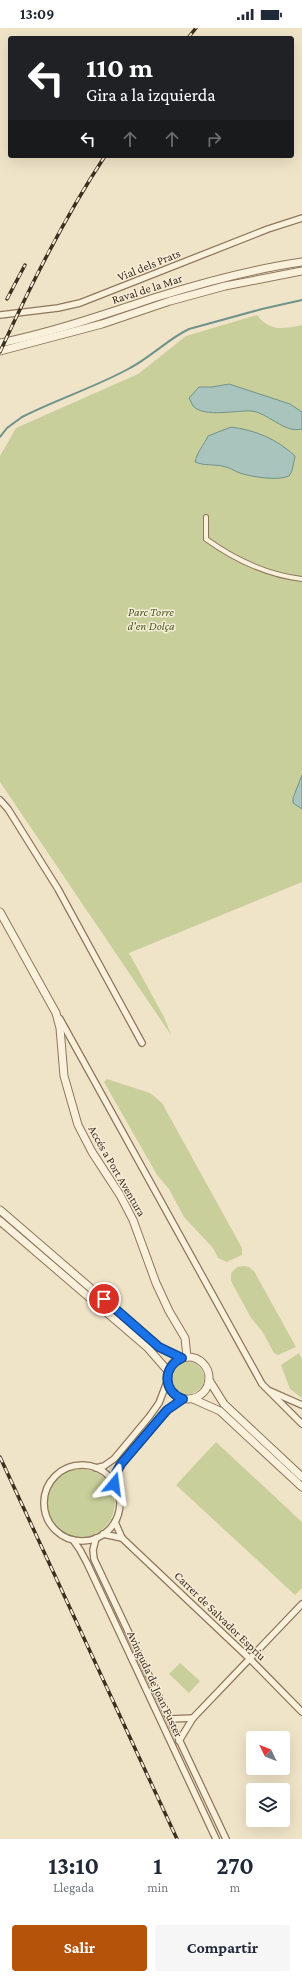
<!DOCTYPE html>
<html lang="es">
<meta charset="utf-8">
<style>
:root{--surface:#fff;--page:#f6f6f7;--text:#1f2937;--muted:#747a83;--accent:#b45309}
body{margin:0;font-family:"Crimson Pro",serif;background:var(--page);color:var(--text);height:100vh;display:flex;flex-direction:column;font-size:15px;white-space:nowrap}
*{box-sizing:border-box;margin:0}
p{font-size:13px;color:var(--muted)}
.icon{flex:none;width:22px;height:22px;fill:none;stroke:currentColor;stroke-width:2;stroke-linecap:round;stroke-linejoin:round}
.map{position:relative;height:1811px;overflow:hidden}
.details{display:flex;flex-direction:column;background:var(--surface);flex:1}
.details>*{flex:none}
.guide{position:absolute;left:8px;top:8px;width:286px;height:122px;border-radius:4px;box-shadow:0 4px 16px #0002;background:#202124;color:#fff;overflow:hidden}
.needle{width:26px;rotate:313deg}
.fabs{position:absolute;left:246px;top:1703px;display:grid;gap:8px}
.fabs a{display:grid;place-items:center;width:44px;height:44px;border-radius:4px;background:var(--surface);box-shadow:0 4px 16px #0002;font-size:20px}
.pin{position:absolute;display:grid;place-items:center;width:34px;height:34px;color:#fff;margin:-17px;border:2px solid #fff;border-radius:50%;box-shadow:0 1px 4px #0007}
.me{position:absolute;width:44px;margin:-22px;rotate:16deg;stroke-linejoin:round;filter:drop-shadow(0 0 3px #0008)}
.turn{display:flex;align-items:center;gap:14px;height:84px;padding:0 12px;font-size:18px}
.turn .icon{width:52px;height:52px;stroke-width:2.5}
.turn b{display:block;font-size:28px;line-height:34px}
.lanes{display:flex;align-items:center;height:38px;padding:0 12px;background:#0003;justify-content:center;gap:20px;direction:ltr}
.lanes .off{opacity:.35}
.eta{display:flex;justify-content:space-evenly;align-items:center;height:68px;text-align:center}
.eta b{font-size:24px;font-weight:700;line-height:28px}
.primary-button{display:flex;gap:8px;margin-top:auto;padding:8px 12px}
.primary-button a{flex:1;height:46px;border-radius:4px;background:var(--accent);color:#fff;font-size:16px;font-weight:700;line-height:46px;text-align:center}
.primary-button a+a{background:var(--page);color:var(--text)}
.status{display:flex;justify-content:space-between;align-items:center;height:28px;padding:0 20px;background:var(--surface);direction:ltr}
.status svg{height:11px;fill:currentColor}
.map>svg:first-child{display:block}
.green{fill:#c9cf9b}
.water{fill:#a9c4bc;stroke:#6f938a}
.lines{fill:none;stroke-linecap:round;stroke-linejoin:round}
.stream{stroke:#6f938a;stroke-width:2}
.pedestrian-casing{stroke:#8d765c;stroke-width:6}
.minor-casing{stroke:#8d765c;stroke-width:8}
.tertiary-casing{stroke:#8d765c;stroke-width:9}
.pedestrian{stroke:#faf1dc;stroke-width:4}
.minor{stroke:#faf1dc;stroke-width:5.5}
.tertiary{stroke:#faf1dc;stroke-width:7}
.rail-casing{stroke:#3d2e20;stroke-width:3.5}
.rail{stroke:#f7eed8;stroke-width:2;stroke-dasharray:6;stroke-linecap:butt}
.route-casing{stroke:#114b97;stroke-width:10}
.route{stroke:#1a73e8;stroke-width:7}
.labels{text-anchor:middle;stroke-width:3;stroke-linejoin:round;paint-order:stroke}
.street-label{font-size:12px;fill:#3d2e20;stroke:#f7eed8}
.park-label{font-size:12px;font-style:italic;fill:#4d5a26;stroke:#f7eed8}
</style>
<div class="status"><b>13:09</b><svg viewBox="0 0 49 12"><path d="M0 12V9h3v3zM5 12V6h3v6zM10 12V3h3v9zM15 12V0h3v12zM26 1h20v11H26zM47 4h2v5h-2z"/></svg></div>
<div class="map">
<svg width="302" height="1811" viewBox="0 0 302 1811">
<rect width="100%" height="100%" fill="#f0e4c8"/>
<!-- green -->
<g class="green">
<path d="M257,287C270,304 283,301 302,297V854L129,925L164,989L171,1007L0,754V428L16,400L138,346L186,308Z"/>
<path d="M107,1051L150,1065L162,1075L242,1220V1227L227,1234L218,1230L213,1220L184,1189L169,1161L157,1147L104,1054Z"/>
<path d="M244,1238L249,1239L254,1243L296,1319L278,1327L274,1325L262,1303L251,1290L231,1253V1245L237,1239Z"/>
<path d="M299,1325L302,1331V1370L290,1361L281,1337Z"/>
<circle cx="188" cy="1350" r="16"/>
<path d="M216,1414L302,1494V1560L295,1567L176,1457Z"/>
<circle cx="81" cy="1475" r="34"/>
<path d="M180,1635L200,1653L189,1665L169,1646Z"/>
</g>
<!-- water -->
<g class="water">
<path d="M229,356L290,376L302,384V401C285,406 267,384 251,383C237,382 204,390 193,378C192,376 190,372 189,370L199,359H212Z"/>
<path d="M231,399C255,402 277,411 295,428L292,443L289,448C278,453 252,449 240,445C234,443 229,439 222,438C212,436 205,438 195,434C197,424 204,417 208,408Z"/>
<path d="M302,747V781L293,775V770Z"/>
</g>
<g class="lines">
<!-- stream -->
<path class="stream" d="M0,409L7,400L22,389C57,371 96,359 130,340C151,329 168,311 189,301L262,281L302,272"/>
<defs>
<path id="pedestrian" d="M206,489V511C234,531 267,547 302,551"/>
<g id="minor">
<path d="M0,287L58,280L80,275L268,201L302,190"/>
<path d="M0,772L8,781L58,861L142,1015"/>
<path d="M60,991L262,1356L302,1396"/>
<path d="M270,1363L302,1377"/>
<circle cx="82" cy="1475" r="38"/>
<path d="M96,1440L104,1438L114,1431L149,1389L159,1375L167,1354"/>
<path d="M114,1456L116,1445L121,1436L167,1382L183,1371"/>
<path d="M115,1494L122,1510L250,1631L302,1684"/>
<path d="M103,1506L122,1510"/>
<path d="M96,1510L93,1522L94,1531L226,1811"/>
<path d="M73,1512L80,1522L87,1535L216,1811"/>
<path d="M193,1690L302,1576"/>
<path d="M170,1691L193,1690L179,1713"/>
</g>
<g id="tertiary">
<path d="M0,315C54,304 105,286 157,269C205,254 253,241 302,234"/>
<path d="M0,323L102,296L170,273L225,258L302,243"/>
<path d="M0,884L56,985L60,1000L64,1048L78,1097L92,1124L120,1167L133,1192L156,1255L169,1283L185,1310L187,1329"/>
<path d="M0,1182L152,1313L159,1319L181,1330"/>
<path d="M0,1193L147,1319L168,1343"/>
<circle cx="188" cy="1350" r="21"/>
<path d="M209,1352L224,1376L302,1449"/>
<path d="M193,1371L220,1383L302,1459"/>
</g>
</defs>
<!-- pedestrian casing -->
<use href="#pedestrian" class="pedestrian-casing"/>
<!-- minor casing -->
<use href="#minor" class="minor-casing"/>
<!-- tertiary casing -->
<use href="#tertiary" class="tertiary-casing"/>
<!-- pedestrian -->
<use href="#pedestrian" class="pedestrian"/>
<!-- minor -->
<use href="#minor" class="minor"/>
<!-- tertiary -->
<use href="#tertiary" class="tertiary"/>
<defs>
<g id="rail">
<path d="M188,10L196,0"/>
<path d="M7,271L25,237"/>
<path d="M0,324C31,256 64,190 105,128"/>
<path d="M0,1429L177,1811"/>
</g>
</defs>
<!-- rail casing -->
<use href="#rail" class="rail-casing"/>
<!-- rail -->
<use href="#rail" class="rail"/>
</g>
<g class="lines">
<defs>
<path id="route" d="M104,1271L159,1319L182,1330C162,1339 163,1364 183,1371L167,1382L121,1436L116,1445L114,1456"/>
</defs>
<!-- route casing -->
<use href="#route" class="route-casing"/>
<!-- route -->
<use href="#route" class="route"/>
</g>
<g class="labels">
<!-- street labels -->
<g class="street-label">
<text transform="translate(149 237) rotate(-22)" y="4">Vial dels Prats</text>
<text transform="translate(147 261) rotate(-18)" y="4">Raval de la Mar</text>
<text transform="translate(117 1143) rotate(60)" y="4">Accés a Port Aventura</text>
<text transform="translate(220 1588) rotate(44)" y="4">Carrer de Salvador Espriu</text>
<text transform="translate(155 1656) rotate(65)" y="4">Avinguda de Joan Fuster</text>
</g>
<!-- park labels -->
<g class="park-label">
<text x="151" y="588">Parc Torre<tspan x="151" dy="14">d'en Dolça</tspan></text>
</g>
</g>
</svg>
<div class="fabs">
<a><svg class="needle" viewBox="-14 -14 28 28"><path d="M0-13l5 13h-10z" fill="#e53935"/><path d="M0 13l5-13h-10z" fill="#747a83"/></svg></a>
<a><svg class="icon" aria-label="layers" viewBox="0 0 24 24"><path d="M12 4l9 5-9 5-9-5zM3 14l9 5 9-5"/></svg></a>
</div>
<div class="pin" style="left:104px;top:1271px;background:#d93025"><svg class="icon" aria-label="arrive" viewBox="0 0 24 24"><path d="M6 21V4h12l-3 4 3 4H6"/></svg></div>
<svg class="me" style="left:114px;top:1456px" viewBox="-20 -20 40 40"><path d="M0-17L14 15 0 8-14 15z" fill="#1a73e8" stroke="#fff" stroke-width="4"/></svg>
<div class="guide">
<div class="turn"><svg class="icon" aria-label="left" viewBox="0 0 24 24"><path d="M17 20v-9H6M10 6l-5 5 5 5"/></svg><div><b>110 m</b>Gira a la izquierda</div></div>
<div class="lanes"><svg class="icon" aria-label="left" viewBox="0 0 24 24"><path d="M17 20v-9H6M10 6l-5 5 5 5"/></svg><svg class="icon off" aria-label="ahead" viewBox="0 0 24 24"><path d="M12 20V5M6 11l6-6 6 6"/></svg><svg class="icon off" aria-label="ahead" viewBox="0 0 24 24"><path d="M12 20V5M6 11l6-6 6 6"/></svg><svg class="icon off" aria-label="right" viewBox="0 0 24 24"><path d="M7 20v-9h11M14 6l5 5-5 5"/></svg></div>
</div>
</div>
<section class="details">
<div class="eta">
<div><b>13:10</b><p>Llegada</p></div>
<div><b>1</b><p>min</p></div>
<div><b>270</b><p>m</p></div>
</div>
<div class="primary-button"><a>Salir</a><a>Compartir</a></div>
</section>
